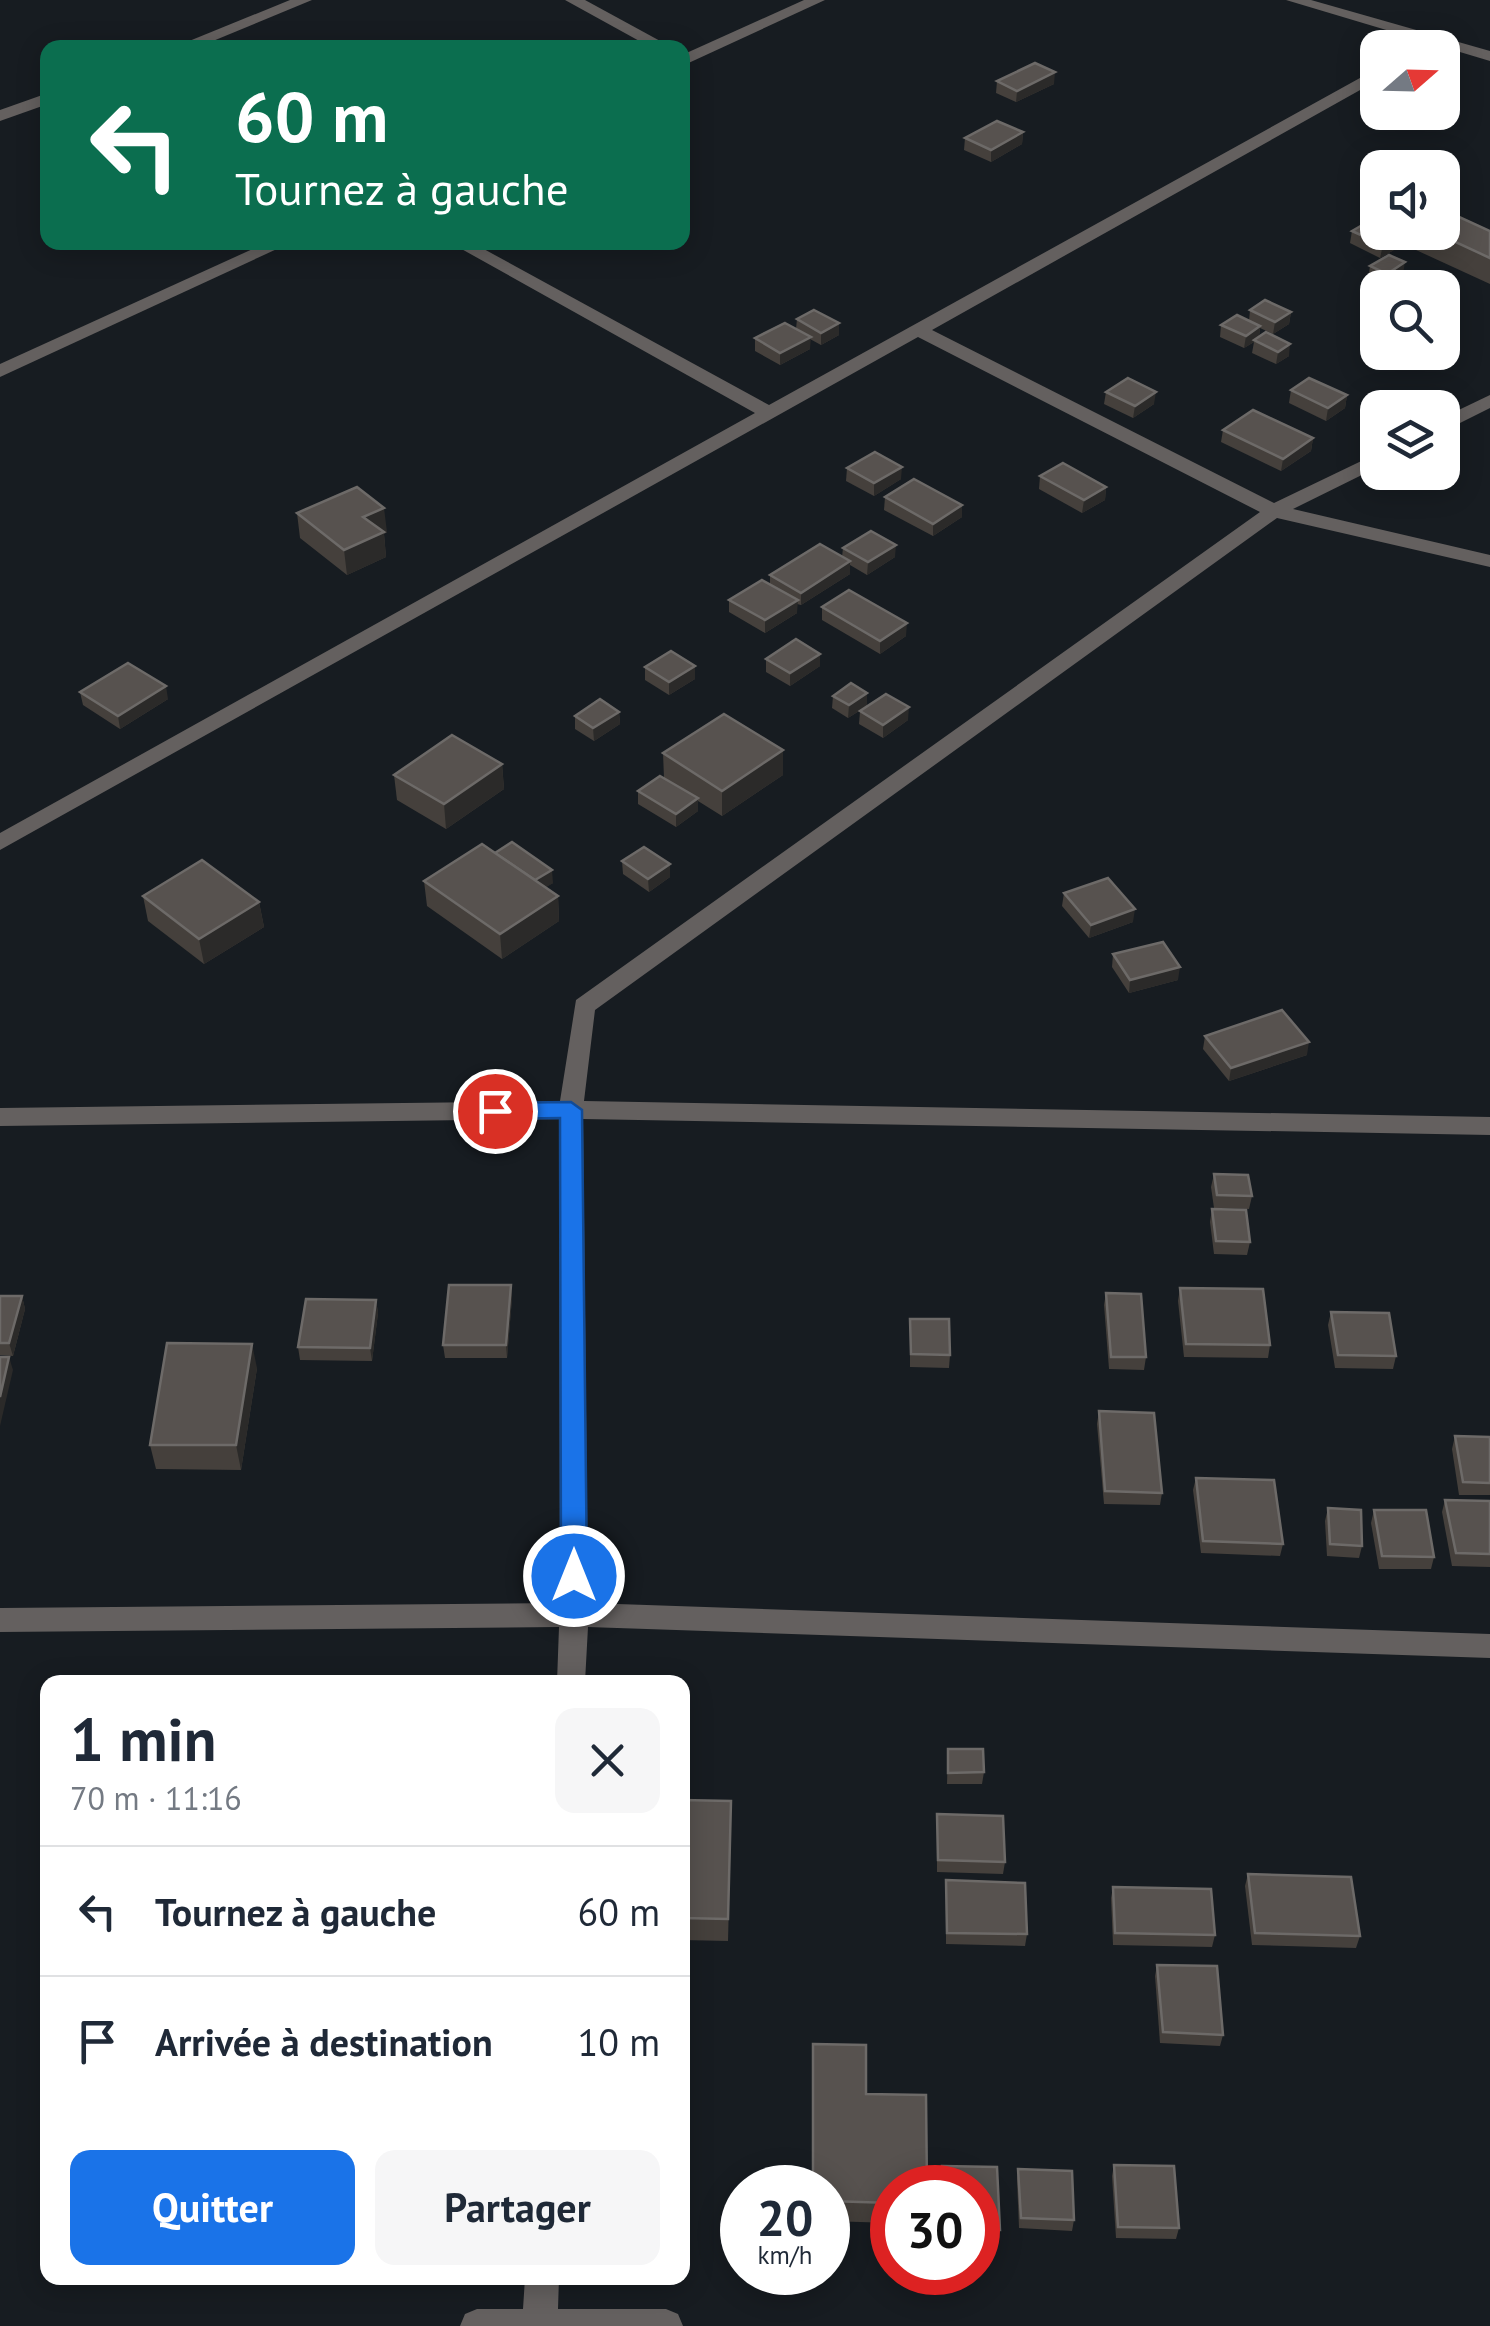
<!DOCTYPE html>
<html lang="fr">
<meta charset="utf-8">
<style>
:root{--surface:#fff;--page:#f6f6f7;--text:#1f2937;--muted:#747a83;--line:#e0e1e3;--accent:#1a73e8}
body{margin:0;font-family:"PT Sans",sans-serif;background:var(--page);color:var(--text);height:100vh;display:flex;flex-direction:column;font-size:38px;white-space:nowrap}
*{box-sizing:border-box;margin:0}
p{font-size:32px;color:var(--muted)}
.icon{flex:none;width:55px;height:55px;fill:none;stroke:currentColor;stroke-width:2;stroke-linecap:round;stroke-linejoin:round}
.map{position:relative;flex:1;overflow:hidden}
.details{position:absolute;left:40px;top:1675px;width:650px;height:610px;display:flex;flex-direction:column;background:var(--surface);border-radius:20px;box-shadow:0 5px 25px #0003}
.details>*{flex:none}
.top-card{position:absolute;left:40px;top:40px;width:650px;height:210px;border-radius:20px;box-shadow:0 5px 25px #0003;background:#0b6e4f;color:#fff;overflow:hidden}
.needle{width:65px;rotate:70deg}
.buttons{position:absolute;left:1360px;top:30px;display:grid;gap:20px}
.buttons a{display:grid;place-items:center;width:100px;height:100px;border-radius:20px;background:var(--surface);box-shadow:0 5px 25px #0003;font-size:50px}
.speed{position:absolute;left:720px;top:2165px;display:flex;gap:20px;font-size:50px;font-weight:700;text-align:center}
.speed>*{display:grid;place-content:center;width:130px;height:130px;border-radius:50%;background:var(--surface);box-shadow:0 5px 25px #0003;line-height:1}
.speed small{font-size:25px;font-weight:400}
.speed .limit{border:15px solid #d22;background:#fff;color:#111}
.pin{position:absolute;display:grid;place-items:center;width:85px;height:85px;color:#fff;margin:-42px;border:5px solid #fff;border-radius:50%;box-shadow:0 2px 10px #0007}
.me{position:absolute;width:110px;margin:-55px;rotate:0deg;stroke-linejoin:round;filter:drop-shadow(0 0 8px #0008)}
.turn{display:flex;align-items:center;gap:35px;height:210px;padding:0 30px;font-size:45px}
.turn .icon{width:130px;height:130px;stroke-width:2.5}
.turn b{display:block;font-size:70px;line-height:85px}
.round{display:grid;place-items:center;flex:none;width:105px;height:105px;border-radius:20px;background:var(--page)}
.overview{display:flex;align-items:center;justify-content:space-between;height:170px;padding:0 30px}
h1{font-size:60px;font-weight:700;line-height:75px}
.cta{display:flex;gap:20px;margin-top:auto;padding:20px 30px}
.cta a{flex:1;height:115px;border-radius:20px;background:var(--accent);color:#fff;font-size:40px;font-weight:700;line-height:115px;text-align:center}
.cta a+a{background:var(--page);color:var(--text)}
ul{padding:0;list-style:none}
li{display:flex;align-items:center;gap:30px;height:130px;padding:0 30px;border-top:2px solid var(--line)}
li div{flex:1}
li b{display:block;font-size:38px}
li em{font-style:normal}
.map>svg:first-child{display:block}
.lines{fill:none;stroke-linecap:round;stroke-linejoin:round}
.minor{fill:#64605f;fill-rule:evenodd}
.wall{fill:#45403c}
.shaded-wall{fill:#2b2a29}
.building{fill:#57524f;stroke:#6d6a68;stroke-width:2.5}
.route{fill:#1a73e8;stroke:#114b97;stroke-width:2.5}
</style>
<div class="map">
<svg width="1490" height="2326" viewBox="0 0 1490 2326">
<rect width="100%" height="100%" fill="#171c21"/>
<g class="lines">
<!-- minor -->
<g class="minor">
<path d="M290,0H312L196,48H172Z"/>
<path d="M565,0H585L673,48H652Z"/>
<path d="M804,0H825L682,66V55Z"/>
<path d="M1286,0H1311L1490,51V61Z"/>
<path d="M1378,68V80L932,330L1274,503L1378,453V467L1293,509L1490,555V567L1277,518L595,1010L584,1101L1490,1117V1135L583,1119L588,1603L1490,1634V1658L588,1627L585,1682H557L559,1627L0,1632V1608L560,1603L559,1119L0,1126V1108L560,1101L576,1000L1260,512L918,337L0,850V833L755,413L449,242H471L769,405Z"/>
<path d="M48,93V104L0,121V110Z"/>
<path d="M268,242H292L0,377V364Z"/>
<path d="M1490,395V408L1442,432V418Z"/>
<path d="M525,2278H559L558,2309H666L678,2314L683,2326H460L465,2314L477,2309H523Z"/>
</g>
</g>
<!-- wall -->
<g class="wall">
<path d="M997,81L1054,84L1016,102L996,93Z"/>
<path d="M1023,132L1022,144L991,162L964,150L965,138Z"/>
<path d="M1352,231L1418,236L1380,258L1350,243Z"/>
<path d="M1490,231V284L1416,250L1420,232Z"/>
<path d="M1370,266L1403,274L1385,286L1368,279Z"/>
<path d="M1250,310L1291,312L1289,324L1273,334L1260,328L1259,337L1289,356L1276,364L1252,353L1254,342L1244,348L1220,337L1221,325L1249,321Z"/>
<path d="M797,319L839,323V335L821,345L810,339V349L780,365L755,351V338L796,329Z"/>
<path d="M1291,390L1347,395L1345,408L1326,421L1289,403Z"/>
<path d="M1106,392L1154,404L1133,418L1104,404Z"/>
<path d="M1223,430L1313,438L1311,451L1281,471L1221,442Z"/>
<path d="M847,468L901,479L874,496L846,481Z"/>
<path d="M1040,476L1106,487L1105,500L1082,513L1039,489Z"/>
<path d="M885,497L962,505V517L933,536L884,510Z"/>
<path d="M297,513L387,532L384,534L386,557L347,575L300,538Z"/>
<path d="M843,548L895,557L867,575L850,565V574L801,605L797,604V613L765,633L729,612V600L770,584V575L842,557Z"/>
<path d="M822,607L906,636L880,654L822,620Z"/>
<path d="M820,654V666L790,686L766,672V659Z"/>
<path d="M645,667L695,679L669,695L645,680Z"/>
<path d="M80,692L168,699L120,729L83,705Z"/>
<path d="M867,693V706L848,718L832,708L833,696Z"/>
<path d="M860,711L908,720L883,738L859,724Z"/>
<path d="M619,712L620,724L594,741L575,729V716Z"/>
<path d="M783,750V775L722,816L698,801V811L676,827L638,804V791L664,778L663,753Z"/>
<path d="M502,764L504,789L446,829L397,800L394,775Z"/>
<path d="M495,853L553,883L545,887L558,896L559,921L502,959L427,906L424,881Z"/>
<path d="M622,861L670,877L649,892L623,874Z"/>
<path d="M1064,893L1133,922L1089,938L1062,906Z"/>
<path d="M143,896L259,902L264,927L204,964L148,921Z"/>
<path d="M1113,954L1178,980L1129,993L1112,967Z"/>
<path d="M1205,1036L1307,1055L1229,1081L1203,1049Z"/>
<path d="M1214,1174L1252,1196L1249,1209L1214,1208L1211,1187Z"/>
<path d="M1212,1209L1250,1242L1247,1255L1214,1254L1210,1222Z"/>
<path d="M511,1285L512,1298L507,1358H445L443,1345Z"/>
<path d="M1180,1288L1270,1345L1268,1358L1184,1357L1178,1301Z"/>
<path d="M1106,1293L1146,1357L1144,1370L1109,1369L1104,1305Z"/>
<path d="M0,1296H22L25,1309L13,1356L0,1355Z"/>
<path d="M376,1300L378,1313L372,1361L300,1360L298,1347Z"/>
<path d="M1331,1312L1396,1356L1393,1369L1335,1368L1328,1325Z"/>
<path d="M910,1319L950,1355L949,1368L910,1367Z"/>
<path d="M257,1368L241,1470L156,1469L150,1445Z"/>
<path d="M1099,1411L1162,1493L1160,1505L1104,1504L1097,1424Z"/>
<path d="M1455,1436L1490,1437V1495H1459L1452,1449Z"/>
<path d="M1196,1478L1283,1544L1280,1556L1201,1553L1193,1490Z"/>
<path d="M1445,1500L1490,1501V1567L1452,1566L1442,1512Z"/>
<path d="M1328,1508L1362,1546L1359,1558L1327,1556L1325,1521Z"/>
<path d="M1374,1510L1434,1557L1431,1569H1379L1371,1523Z"/>
<path d="M948,1749L984,1772L982,1784H947Z"/>
<path d="M682,1800L731,1824L728,1941L682,1940Z"/>
<path d="M937,1814L1005,1862L1003,1874L937,1872Z"/>
<path d="M1248,1874L1360,1936L1356,1948L1252,1945L1245,1886Z"/>
<path d="M946,1880L1027,1934L1025,1946L946,1944Z"/>
<path d="M1113,1887L1215,1935L1212,1947L1113,1945L1111,1898Z"/>
<path d="M1157,1965L1223,2035L1220,2046L1160,2043L1155,1976Z"/>
<path d="M813,2044L866,2094L892,2188V2223L828,2221V2188H812Z"/>
<path d="M1114,2165L1179,2228L1176,2239L1116,2238L1112,2176Z"/>
<path d="M942,2166L997,2167L1000,2230L998,2240H978V2188H941Z"/>
<path d="M1018,2169L1074,2220L1072,2231L1019,2228L1017,2179Z"/>
</g>
<!-- shaded-wall -->
<g class="shaded-wall">
<path d="M1055,72L1054,84L1016,102L1017,91Z"/>
<path d="M1023,132L1022,144L991,162V150Z"/>
<path d="M1405,232H1419L1418,236L1380,258L1383,245Z"/>
<path d="M1405,262L1403,274L1385,286L1387,274Z"/>
<path d="M1291,312L1289,324L1273,334L1275,322Z"/>
<path d="M839,323V335L821,345V333Z"/>
<path d="M1260,326L1259,339L1244,348L1246,336Z"/>
<path d="M811,337L810,349L780,365V353Z"/>
<path d="M1290,344L1289,356L1276,364L1278,352Z"/>
<path d="M1156,392L1154,404L1133,418L1135,406Z"/>
<path d="M1347,395L1345,408L1326,421L1328,408Z"/>
<path d="M1313,438L1311,451L1281,471L1283,459Z"/>
<path d="M902,467L901,479L874,496V483Z"/>
<path d="M1106,487L1105,500L1082,513L1084,500Z"/>
<path d="M962,505V517L933,536V524Z"/>
<path d="M384,508L387,532L384,534L386,557L347,575L344,550L363,517Z"/>
<path d="M896,545L895,557L867,575L868,562Z"/>
<path d="M850,561V574L801,605V593Z"/>
<path d="M798,600L797,613L765,633V620Z"/>
<path d="M907,623L906,636L880,654V641Z"/>
<path d="M820,654V666L790,686V673Z"/>
<path d="M695,666V679L669,695V682Z"/>
<path d="M166,686L168,699L120,729L118,716Z"/>
<path d="M867,693V706L848,718L849,705Z"/>
<path d="M909,707L908,720L883,738V725Z"/>
<path d="M619,712L620,724L594,741L593,728Z"/>
<path d="M783,750V775L722,816V791Z"/>
<path d="M502,764L504,789L446,829L444,804Z"/>
<path d="M698,798V811L676,827V814Z"/>
<path d="M670,864V877L649,892L648,879Z"/>
<path d="M552,870L553,883L531,897L530,884Z"/>
<path d="M558,896L559,921L502,959L500,934Z"/>
<path d="M259,902L264,927L204,964L199,939Z"/>
<path d="M1135,909L1133,922L1089,938L1091,925Z"/>
<path d="M1180,967L1178,980L1129,993L1130,980Z"/>
<path d="M1309,1042L1307,1055L1229,1081L1231,1068Z"/>
<path d="M511,1285L512,1298L507,1358L506,1345Z"/>
<path d="M22,1296L25,1309L13,1356L9,1343Z"/>
<path d="M376,1300L378,1313L372,1361L370,1348Z"/>
<path d="M252,1344L257,1368L241,1470L236,1445Z"/>
<path d="M9,1357L13,1370L0,1426V1397Z"/>
</g>
<!-- building -->
<g class="building">
<path d="M1035,63L1055,72L1017,91L997,81Z"/>
<path d="M997,121L1023,132L991,150L965,138Z"/>
<path d="M1446,211L1490,231V258L1434,232H1442V214Z"/>
<path d="M1378,216V232H1405L1383,245L1352,231Z"/>
<path d="M1389,255L1405,262L1387,274L1370,266Z"/>
<path d="M1265,300L1291,312L1275,322L1250,310Z"/>
<path d="M814,310L839,323L821,333L797,319Z"/>
<path d="M1237,315L1260,326L1246,336L1221,325Z"/>
<path d="M785,323L811,337L780,353L755,338Z"/>
<path d="M1266,332L1290,344L1278,352L1254,340Z"/>
<path d="M1128,378L1156,392L1135,406L1106,392Z"/>
<path d="M1309,378L1347,395L1328,408L1291,390Z"/>
<path d="M1253,410L1313,438L1283,459L1223,430Z"/>
<path d="M875,452L902,467L874,483L847,468Z"/>
<path d="M1063,463L1106,487L1084,500L1040,476Z"/>
<path d="M914,479L962,505L933,524L885,497Z"/>
<path d="M357,487L384,508L363,517L384,532L344,550L297,513Z"/>
<path d="M871,531L896,545L868,562L843,548Z"/>
<path d="M820,544L850,561L801,593L770,575Z"/>
<path d="M762,580L798,600L765,620L729,600Z"/>
<path d="M849,590L907,623L880,641L822,607Z"/>
<path d="M796,639L820,654L790,673L766,659Z"/>
<path d="M671,651L695,666L669,682L645,667Z"/>
<path d="M128,663L166,686L118,716L80,692Z"/>
<path d="M851,683L867,693L849,705L833,696Z"/>
<path d="M886,694L909,707L883,725L860,711Z"/>
<path d="M600,699L619,712L593,728L575,716Z"/>
<path d="M724,714L783,750L722,791L663,753Z"/>
<path d="M452,735L502,764L444,804L394,775Z"/>
<path d="M660,776L698,798L676,814L638,791Z"/>
<path d="M512,842L552,870L535,880L495,853Z"/>
<path d="M482,844L558,896L500,934L424,881Z"/>
<path d="M644,847L670,864L648,879L622,861Z"/>
<path d="M202,860L259,902L199,939L143,896Z"/>
<path d="M1108,878L1135,909L1091,925L1064,893Z"/>
<path d="M1163,942L1180,967L1130,980L1113,954Z"/>
<path d="M1282,1010L1309,1042L1231,1068L1205,1036Z"/>
<path d="M1214,1174L1248,1175L1252,1196L1217,1195Z"/>
<path d="M1212,1209L1246,1210L1250,1242L1216,1241Z"/>
<path d="M449,1285H511L506,1345H443Z"/>
<path d="M1180,1288L1263,1289L1270,1345L1186,1344Z"/>
<path d="M1106,1293L1141,1294L1146,1357H1111Z"/>
<path d="M0,1296H22L9,1343H0Z"/>
<path d="M306,1299L376,1300L370,1348L298,1347Z"/>
<path d="M1331,1312L1389,1313L1396,1356L1338,1355Z"/>
<path d="M910,1319H949L950,1355L911,1354Z"/>
<path d="M167,1343L252,1344L236,1445H150Z"/>
<path d="M0,1357H9L0,1397Z"/>
<path d="M1099,1411L1154,1413L1162,1493L1105,1491Z"/>
<path d="M1455,1436L1490,1437V1483L1463,1482Z"/>
<path d="M1196,1478L1274,1480L1283,1544L1203,1541Z"/>
<path d="M1445,1500L1490,1501V1554L1456,1553Z"/>
<path d="M1328,1508L1361,1510L1362,1546L1330,1544Z"/>
<path d="M1374,1510H1426L1434,1557L1382,1556Z"/>
<path d="M948,1749H983L984,1772L948,1773Z"/>
<path d="M682,1800L731,1801L728,1919L682,1918Z"/>
<path d="M937,1814L1003,1816L1005,1862L938,1860Z"/>
<path d="M1248,1874L1351,1877L1360,1936L1255,1933Z"/>
<path d="M946,1880L1025,1883L1027,1934L947,1933Z"/>
<path d="M1113,1887L1211,1889L1215,1935L1115,1933Z"/>
<path d="M1157,1965L1217,1966L1223,2035L1163,2032Z"/>
<path d="M813,2044L866,2045V2094L926,2095L927,2188H892V2203L828,2201V2188H813Z"/>
<path d="M682,2055H687L684,2182H682Z"/>
<path d="M1114,2165L1174,2166L1179,2228L1118,2227Z"/>
<path d="M942,2166L997,2167L1000,2230L978,2229V2188H942Z"/>
<path d="M1018,2169L1072,2171L1074,2220L1021,2218Z"/>
</g>
<!-- route -->
<path class="route" d="M571,1102L582,1110L587,1576L583,1584L574,1587L565,1584L561,1576L560,1118L495,1119L484,1111L495,1103Z"/>
</svg>
<div class="buttons">
<a><svg class="needle" viewBox="-14 -14 28 28"><path d="M0-13l5 13h-10z" fill="#e53935"/><path d="M0 13l5-13h-10z" fill="#747a83"/></svg></a>
<a><svg class="icon" aria-label="sound" viewBox="0 0 24 24"><path d="M4 9h4l5-4v14l-5-4H4zM17 9q2 3 0 6"/></svg></a>
<a><svg class="icon" aria-label="search" viewBox="0 0 24 24"><circle cx="10" cy="10" r="6"/><path d="M15 15l6 6"/></svg></a>
<a><svg class="icon" aria-label="layers" viewBox="0 0 24 24"><path d="M12 4l9 5-9 5-9-5zM3 14l9 5 9-5"/></svg></a>
</div>
<div class="speed"><div>20<small>km/h</small></div><div class="limit">30</div></div>
<div class="pin" style="left:495px;top:1111px;background:#d93025"><svg class="icon" aria-label="arrive" viewBox="0 0 24 24"><path d="M6 21V4h12l-3 4 3 4H6"/></svg></div>
<svg class="me" style="left:574px;top:1576px" viewBox="-20 -20 40 40"><circle r="17" fill="#1a73e8" stroke="#fff" stroke-width="3"/><path d="M0-11L8 9 0 5-8 9z" fill="#fff"/></svg>
<div class="top-card">
<div class="turn"><svg class="icon" aria-label="left" viewBox="0 0 24 24"><path d="M17 20v-9H6M10 6l-5 5 5 5"/></svg><div><b>60 m</b>Tournez à gauche</div></div>
</div>
<section class="details">
<div class="overview"><div><h1>1 min</h1><p>70 m · 11:16</p></div><a class="round"><svg class="icon" aria-label="close" viewBox="0 0 24 24"><path d="M6 6l12 12M18 6L6 18"/></svg></a></div>
<ul>
<li><svg class="icon" aria-label="left" viewBox="0 0 24 24"><path d="M17 20v-9H6M10 6l-5 5 5 5"/></svg><div><b>Tournez à gauche</b></div><em>60 m</em></li>
<li><svg class="icon" aria-label="arrive" viewBox="0 0 24 24"><path d="M6 21V4h12l-3 4 3 4H6"/></svg><div><b>Arrivée à destination</b></div><em>10 m</em></li>
</ul>
<div class="cta"><a>Quitter</a><a>Partager</a></div>
</section>
</div>
